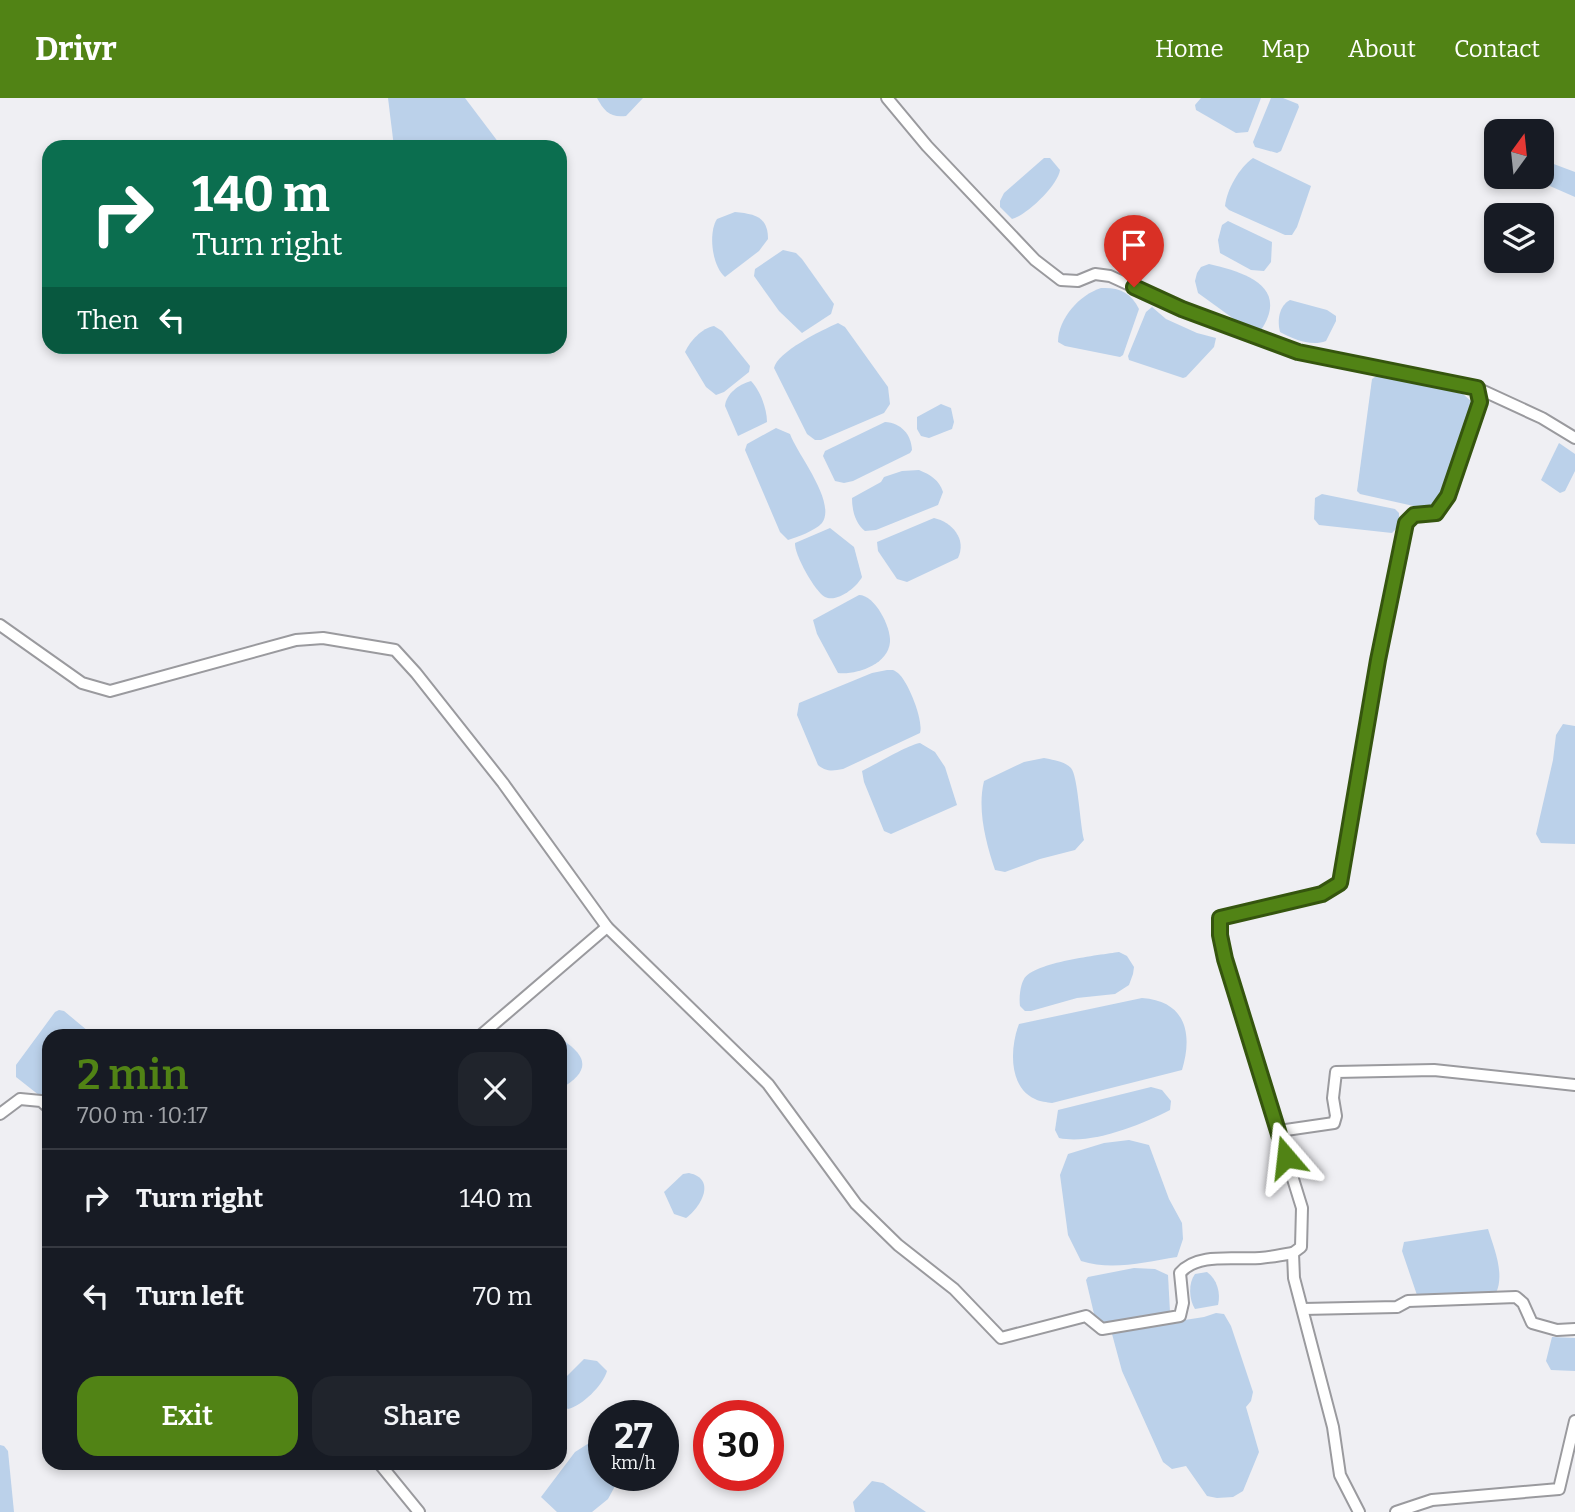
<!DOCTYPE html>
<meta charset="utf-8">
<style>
:root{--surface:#171b24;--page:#20242c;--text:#f1f3f6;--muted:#9ea1a6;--line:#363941;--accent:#518315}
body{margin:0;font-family:Bitter,serif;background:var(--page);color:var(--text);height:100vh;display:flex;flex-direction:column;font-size:26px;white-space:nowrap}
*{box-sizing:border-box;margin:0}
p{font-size:23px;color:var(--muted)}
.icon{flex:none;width:38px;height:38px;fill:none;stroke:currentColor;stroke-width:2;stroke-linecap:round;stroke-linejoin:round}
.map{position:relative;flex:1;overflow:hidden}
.sheet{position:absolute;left:42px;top:931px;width:525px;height:441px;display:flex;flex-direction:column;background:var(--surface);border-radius:21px;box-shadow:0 4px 10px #0003}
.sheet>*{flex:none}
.banner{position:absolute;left:42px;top:42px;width:525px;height:214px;border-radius:21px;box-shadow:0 4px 10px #0003;background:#0b6e4f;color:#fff;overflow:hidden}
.needle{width:46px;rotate:15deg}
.tools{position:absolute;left:1484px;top:21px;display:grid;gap:14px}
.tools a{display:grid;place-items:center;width:70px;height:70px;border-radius:14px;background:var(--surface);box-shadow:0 4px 10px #0003;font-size:35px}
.speed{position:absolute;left:588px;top:1302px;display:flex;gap:14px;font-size:35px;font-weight:700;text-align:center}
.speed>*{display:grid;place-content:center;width:91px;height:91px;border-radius:50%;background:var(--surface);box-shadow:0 4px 10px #0003;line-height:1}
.speed small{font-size:18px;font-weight:400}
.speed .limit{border:10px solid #d22;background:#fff;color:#111}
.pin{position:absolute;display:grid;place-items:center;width:60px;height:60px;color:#fff;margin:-72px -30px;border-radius:50% 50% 50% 0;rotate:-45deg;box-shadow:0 0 7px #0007}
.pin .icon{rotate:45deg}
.me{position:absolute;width:77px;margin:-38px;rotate:343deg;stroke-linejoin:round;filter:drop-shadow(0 0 5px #0008)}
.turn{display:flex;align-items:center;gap:24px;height:147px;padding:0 35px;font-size:32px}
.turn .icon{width:91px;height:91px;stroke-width:2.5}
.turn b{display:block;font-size:49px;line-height:60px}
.then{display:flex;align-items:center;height:66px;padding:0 35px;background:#0003;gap:14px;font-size:26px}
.round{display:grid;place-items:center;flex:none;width:74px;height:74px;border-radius:21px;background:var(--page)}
.headline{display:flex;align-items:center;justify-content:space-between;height:119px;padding:0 35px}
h1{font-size:42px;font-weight:600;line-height:52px;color:var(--accent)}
.primary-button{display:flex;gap:14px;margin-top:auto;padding:14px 35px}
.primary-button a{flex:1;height:80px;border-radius:21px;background:var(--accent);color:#fff;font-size:28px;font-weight:600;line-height:80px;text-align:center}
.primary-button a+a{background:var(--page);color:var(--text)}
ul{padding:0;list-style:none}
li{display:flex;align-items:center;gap:21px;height:98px;padding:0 35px;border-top:2px solid var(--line)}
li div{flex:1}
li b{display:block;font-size:26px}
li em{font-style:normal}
header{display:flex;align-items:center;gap:42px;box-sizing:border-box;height:98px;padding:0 35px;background:var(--accent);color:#fff}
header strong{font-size:33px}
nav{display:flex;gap:38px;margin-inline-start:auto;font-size:24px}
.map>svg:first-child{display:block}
.water{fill:#bbd1ea}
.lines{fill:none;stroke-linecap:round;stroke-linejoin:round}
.street-casing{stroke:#9a9a9e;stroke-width:14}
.street{stroke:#fff;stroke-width:10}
.route-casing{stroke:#35550e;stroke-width:18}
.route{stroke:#518315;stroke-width:12}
</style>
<header>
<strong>Drivr</strong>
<nav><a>Home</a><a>Map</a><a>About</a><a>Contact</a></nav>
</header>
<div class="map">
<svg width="1575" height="1414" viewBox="0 0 1575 1414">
<rect width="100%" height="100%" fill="#efeff3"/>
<!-- water -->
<g class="water">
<path d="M388,0H465L502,49H394Z"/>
<path d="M597,0H643L626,18C610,20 604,13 597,0Z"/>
<path d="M1201,0H1261L1248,34L1236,35L1196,12L1195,7Z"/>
<path d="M1271,0H1283L1298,6L1299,9L1281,53L1277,55L1255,49L1253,44Z"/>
<path d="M1044,60H1050L1060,72C1058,87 1027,117 1012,121L1000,109V103L1004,95Z"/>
<path d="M1253,60L1311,88L1297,129L1292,137H1285L1229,112L1225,108C1227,91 1239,70 1253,60Z"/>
<path d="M1551,65L1575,74V99L1543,85Z"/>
<path d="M735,114C754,116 768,118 768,141L759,153L725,179C712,168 708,135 717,121Z"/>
<path d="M1228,123L1272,144L1271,164L1264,173L1251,172L1220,155L1218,142L1222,127Z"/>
<path d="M783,152L796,155L802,161L834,206L831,216L802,235L779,213L754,178L755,171Z"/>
<path d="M1209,166C1244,174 1290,188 1261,232L1245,229L1198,195L1195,183L1197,175L1201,169Z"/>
<path d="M1101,190C1118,189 1131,194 1139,211L1123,257L1120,259L1065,248L1058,244C1058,221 1079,197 1101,190Z"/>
<path d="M1290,202L1327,212L1336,218V223L1326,243C1311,249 1293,241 1280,234C1277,222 1279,208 1290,202Z"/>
<path d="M1152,209L1166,221L1197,235L1216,240L1214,249L1186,279L1183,280L1129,262L1128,258L1146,214Z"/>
<path d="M838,225L845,229L888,289L890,306L884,315L821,342H815L807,336L774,270C777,254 822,232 838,225Z"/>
<path d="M714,228L722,233L750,268L749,274L724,294L716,297L706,289L685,254C690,243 702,230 714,228Z"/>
<path d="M1378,277L1463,296L1472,304V311L1441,402L1434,409L1427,411L1360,396L1357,393L1372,281Z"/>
<path d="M751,283C760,292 767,311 767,324L738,338L725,308C726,296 739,286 751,283Z"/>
<path d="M941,306L951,310L954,324L952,331L929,340L921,338L917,331V319Z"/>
<path d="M885,324C901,325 911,336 912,352L910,355L853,383L844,385L835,383L823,358L825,353Z"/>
<path d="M776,330L790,336C797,356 837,404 822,425C815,433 797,439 788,442L780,434L745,352L747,346Z"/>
<path d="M1559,345L1575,356V373L1565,393L1560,395L1541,382Z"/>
<path d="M919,372C931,377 939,382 943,394L938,407L876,432L865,433C855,425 852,412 852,400L881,384L884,379L902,373Z"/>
<path d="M1322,396L1395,411L1399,415V428L1392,435L1319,427L1314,421L1315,400Z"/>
<path d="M934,420C952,424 967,441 958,460L907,484L897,481L878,453L877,444Z"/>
<path d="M830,430L854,449L862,479C857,489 837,505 825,499C815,494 794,456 795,445Z"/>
<path d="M859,497C875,497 891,529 890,544C888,567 856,577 838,575L817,536L813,522Z"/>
<path d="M887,572C893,572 893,571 898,575C908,583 924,623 920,635L843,671C833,673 826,674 818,667L797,617L799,605L872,575Z"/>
<path d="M1563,626L1575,628V746L1541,745L1536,736L1553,662L1556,637Z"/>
<path d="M920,645L935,654L945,669L957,707L891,736L884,733L864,684L862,673C874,667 910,646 920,645Z"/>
<path d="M1044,660C1053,662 1064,663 1071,670C1078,678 1080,727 1084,742L1075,752L1040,761L1005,774L995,772C986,745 977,712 984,683L1024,664Z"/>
<path d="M1119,854L1127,858L1134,869L1133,876L1129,887L1115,896L1077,900L1031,913H1025L1020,908C1019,900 1020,888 1024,881C1034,864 1100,857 1119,854Z"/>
<path d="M1142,900C1186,903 1193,936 1182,972L1052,1005C1047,1004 1040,1004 1035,1001C1008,989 1010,949 1019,926Z"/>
<path d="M59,912L64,913L94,938H49V1005L16,979V967L55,914Z"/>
<path d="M560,940C584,956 593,970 565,988L560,984Z"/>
<path d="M1151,989L1162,992L1171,1003L1170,1012C1141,1027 1091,1047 1059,1040L1055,1032L1058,1012Z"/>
<path d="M1129,1042L1149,1047L1169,1101L1182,1125L1183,1141L1177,1159C1145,1164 1112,1173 1081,1163L1068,1137L1060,1077L1068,1056L1104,1045Z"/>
<path d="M689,1075C717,1081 701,1109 686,1120L674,1116L664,1094L683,1076Z"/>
<path d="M1488,1131C1494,1150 1505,1176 1496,1195L1418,1200L1402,1153L1404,1144Z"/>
<path d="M1134,1170L1155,1171L1168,1177L1170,1214L1164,1217L1101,1226L1095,1220L1086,1182L1088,1179Z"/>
<path d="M1207,1174C1217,1181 1221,1195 1218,1207L1195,1211C1189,1202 1188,1185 1195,1176Z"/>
<path d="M1216,1215L1224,1216L1231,1228L1253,1294L1251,1303L1246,1309L1259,1354L1243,1393L1233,1399L1217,1400L1207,1398L1186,1368L1172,1371L1163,1364L1122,1273L1112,1236L1159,1226L1204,1219Z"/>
<path d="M1552,1239L1575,1240V1273L1551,1272L1546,1263Z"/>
<path d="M584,1261L597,1263L607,1273C603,1287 582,1308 568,1311L560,1306V1285Z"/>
<path d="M597,1340L604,1344V1377H621L608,1401L592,1414H557L541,1399L575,1354Z"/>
<path d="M0,1347L4,1348L8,1353L14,1414H0Z"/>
<path d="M872,1383L883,1385L926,1414H855L853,1404Z"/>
</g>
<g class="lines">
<defs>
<g id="street">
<path d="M887,0L927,48L1035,162L1061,182L1078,183L1095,176L1110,178L1182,211L1298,254L1477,290L1480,304L1448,399L1436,415L1414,417L1406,425L1378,562L1340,785L1322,796L1220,820V837L1225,861L1302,1110L1301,1149L1293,1155L1294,1180L1333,1329L1340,1377L1359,1414"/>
<path d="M1477,290L1542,320L1575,340"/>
<path d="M0,527L82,585L110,593L296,542L323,540L395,552L416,575L503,685L607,829L768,986L856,1106L898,1147L954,1191L1001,1240L1086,1218L1102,1231L1180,1218L1183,1205L1180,1175C1197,1154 1236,1162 1260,1160C1271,1159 1282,1157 1293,1155"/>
<path d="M480,938L607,829"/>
<path d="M0,1016L20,1001L41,1003L49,1010"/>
<path d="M1279,1033L1334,1025L1336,1018L1333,1000L1336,974L1434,972L1575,987"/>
<path d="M1303,1211L1397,1209L1408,1203L1516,1199L1523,1205L1532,1225L1557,1232L1575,1231"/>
<path d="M379,1365L419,1414"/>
<path d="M1396,1414L1432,1402L1559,1391L1575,1323"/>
</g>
</defs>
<!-- street casing -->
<use href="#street" class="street-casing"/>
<!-- street -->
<use href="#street" class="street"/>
</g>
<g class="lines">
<defs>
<path id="route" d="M1134,189L1182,211L1298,254L1477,290L1480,304L1448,398L1436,415L1414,417L1406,425L1378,562L1340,785L1322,796L1220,820V837L1225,861L1286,1059"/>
</defs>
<!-- route casing -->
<use href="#route" class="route-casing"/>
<!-- route -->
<use href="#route" class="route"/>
</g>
</svg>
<div class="tools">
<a><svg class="needle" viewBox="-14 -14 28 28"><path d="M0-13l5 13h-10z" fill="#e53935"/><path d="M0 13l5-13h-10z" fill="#9ea1a6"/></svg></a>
<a><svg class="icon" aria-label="layers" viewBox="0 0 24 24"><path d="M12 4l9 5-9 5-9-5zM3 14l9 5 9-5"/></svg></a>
</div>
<div class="speed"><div>27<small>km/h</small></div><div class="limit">30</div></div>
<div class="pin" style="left:1134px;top:189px;background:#d93025"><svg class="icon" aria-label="arrive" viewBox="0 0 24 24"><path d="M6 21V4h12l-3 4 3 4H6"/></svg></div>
<svg class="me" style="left:1286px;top:1059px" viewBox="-20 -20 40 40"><path d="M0-17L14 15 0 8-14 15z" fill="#518315" stroke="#fff" stroke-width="4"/></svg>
<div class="banner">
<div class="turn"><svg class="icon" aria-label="right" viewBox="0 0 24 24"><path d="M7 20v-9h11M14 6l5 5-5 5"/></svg><div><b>140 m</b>Turn right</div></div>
<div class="then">Then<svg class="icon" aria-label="left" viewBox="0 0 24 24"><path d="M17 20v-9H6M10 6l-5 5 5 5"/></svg></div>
</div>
<section class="sheet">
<div class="headline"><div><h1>2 min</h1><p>700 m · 10:17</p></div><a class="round"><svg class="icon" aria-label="close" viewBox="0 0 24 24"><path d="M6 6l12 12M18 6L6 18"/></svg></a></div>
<ul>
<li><svg class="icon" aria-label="right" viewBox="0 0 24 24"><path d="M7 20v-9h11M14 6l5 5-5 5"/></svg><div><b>Turn right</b></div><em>140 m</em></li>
<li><svg class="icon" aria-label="left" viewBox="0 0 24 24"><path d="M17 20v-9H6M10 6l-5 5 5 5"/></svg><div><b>Turn left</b></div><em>70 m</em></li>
</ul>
<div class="primary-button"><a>Exit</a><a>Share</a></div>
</section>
</div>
